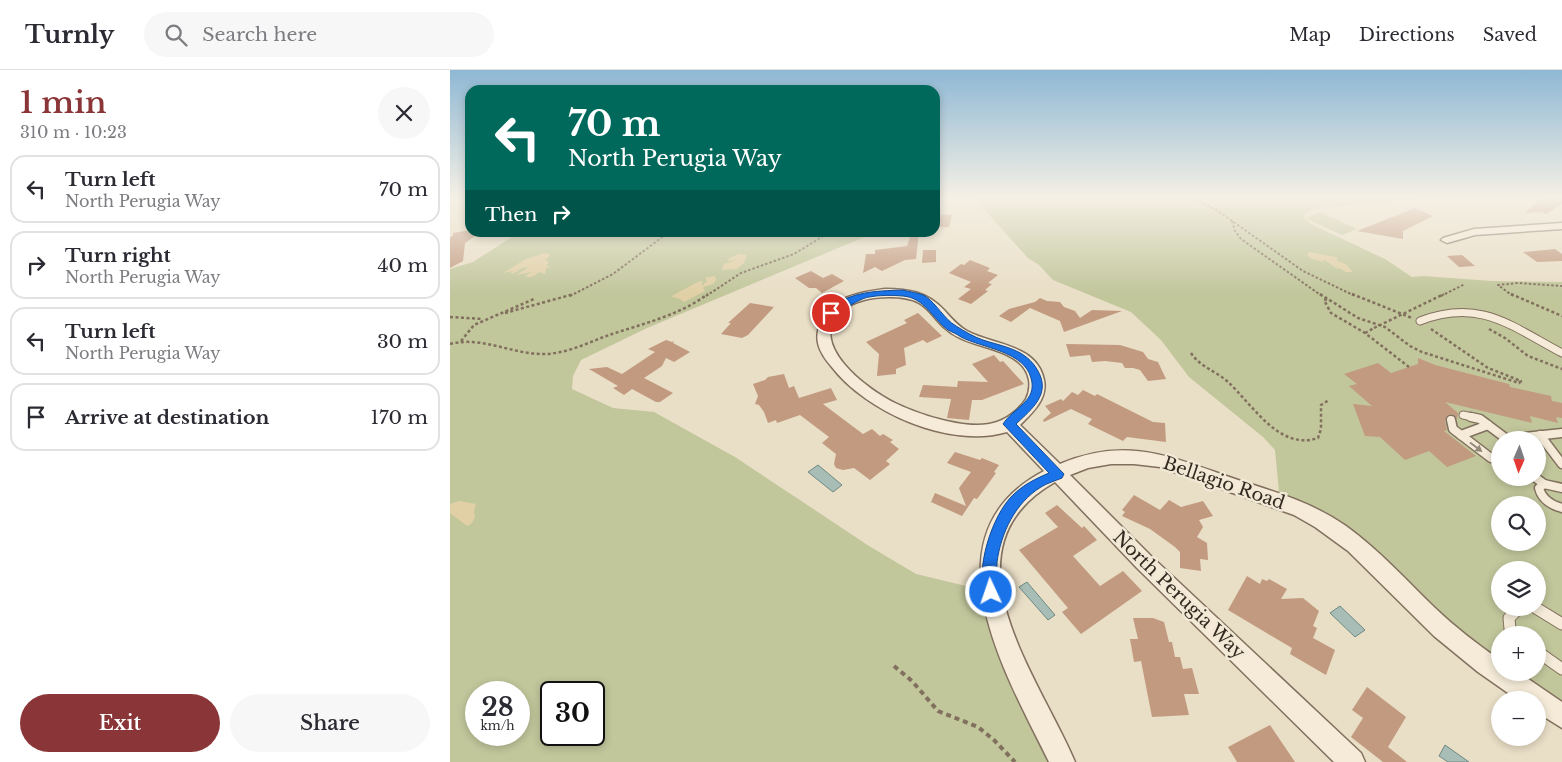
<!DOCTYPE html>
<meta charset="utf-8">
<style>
:root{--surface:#fff;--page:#f7f7f7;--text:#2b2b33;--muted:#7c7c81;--line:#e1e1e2;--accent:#8a3537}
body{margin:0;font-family:"Libre Baskerville",serif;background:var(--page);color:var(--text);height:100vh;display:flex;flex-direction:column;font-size:19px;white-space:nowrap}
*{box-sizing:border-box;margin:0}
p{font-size:16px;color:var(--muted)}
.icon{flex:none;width:28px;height:28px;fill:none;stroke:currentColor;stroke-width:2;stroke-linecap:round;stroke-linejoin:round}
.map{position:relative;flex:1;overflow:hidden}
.side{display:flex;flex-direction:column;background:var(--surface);width:450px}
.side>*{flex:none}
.banner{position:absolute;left:15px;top:15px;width:475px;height:152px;border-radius:15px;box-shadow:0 2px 8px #0003;background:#00695c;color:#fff;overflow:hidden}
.needle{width:32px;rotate:182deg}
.controls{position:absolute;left:1041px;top:361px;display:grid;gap:10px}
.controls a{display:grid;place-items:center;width:55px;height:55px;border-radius:50%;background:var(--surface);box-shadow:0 2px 8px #0003;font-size:25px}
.speed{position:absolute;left:15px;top:611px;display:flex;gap:10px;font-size:25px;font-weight:700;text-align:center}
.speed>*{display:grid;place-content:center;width:65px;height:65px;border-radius:50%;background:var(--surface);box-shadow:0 2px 8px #0003;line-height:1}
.speed small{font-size:12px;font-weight:400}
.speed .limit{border:2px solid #111;border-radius:8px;background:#fff;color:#111}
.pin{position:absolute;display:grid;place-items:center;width:42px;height:42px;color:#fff;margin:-21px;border:2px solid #fff;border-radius:50%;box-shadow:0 1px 5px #0007}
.me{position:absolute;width:55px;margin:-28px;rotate:357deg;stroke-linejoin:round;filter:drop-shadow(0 0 4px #0008)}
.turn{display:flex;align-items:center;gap:18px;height:105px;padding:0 20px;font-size:22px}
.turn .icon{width:65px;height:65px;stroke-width:2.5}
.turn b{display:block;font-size:35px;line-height:42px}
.then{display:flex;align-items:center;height:48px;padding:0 20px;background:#0003;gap:10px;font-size:19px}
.round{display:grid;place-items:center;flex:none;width:52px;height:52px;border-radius:26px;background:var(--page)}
.head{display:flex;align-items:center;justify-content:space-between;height:85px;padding:0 20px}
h1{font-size:30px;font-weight:600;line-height:38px;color:var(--accent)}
.cta{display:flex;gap:10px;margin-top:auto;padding:10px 20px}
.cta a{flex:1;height:58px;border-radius:30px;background:var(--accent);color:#fff;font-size:20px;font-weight:600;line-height:58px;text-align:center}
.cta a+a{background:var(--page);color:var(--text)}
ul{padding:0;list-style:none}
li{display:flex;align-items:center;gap:15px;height:68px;margin:0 10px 8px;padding:0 10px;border:2px solid var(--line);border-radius:15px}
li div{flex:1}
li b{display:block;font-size:19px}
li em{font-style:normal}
header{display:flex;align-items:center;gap:30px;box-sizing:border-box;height:70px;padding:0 25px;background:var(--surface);border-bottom:1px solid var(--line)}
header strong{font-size:24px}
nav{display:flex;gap:28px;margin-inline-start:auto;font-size:18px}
.search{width:350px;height:45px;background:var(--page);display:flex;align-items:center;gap:12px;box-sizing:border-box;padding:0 18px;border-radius:28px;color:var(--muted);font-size:19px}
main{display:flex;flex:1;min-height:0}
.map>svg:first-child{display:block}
.green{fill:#c1c69b;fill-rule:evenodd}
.sand{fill:#e1d0a6}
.water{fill:#a7bdb6;stroke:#6f8a83}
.building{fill:#c29a80}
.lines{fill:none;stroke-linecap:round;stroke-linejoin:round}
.lane-far2-casing{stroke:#82705e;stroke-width:9}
.lane-far1-casing{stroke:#82705e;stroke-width:11}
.lane-casing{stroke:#82705e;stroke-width:13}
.street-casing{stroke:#82705e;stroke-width:3}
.path-far2{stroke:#82705e;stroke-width:2;stroke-dasharray:2.5 2;stroke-linecap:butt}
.path-far1{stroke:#82705e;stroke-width:2.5;stroke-dasharray:3 2.5;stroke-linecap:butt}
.path{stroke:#82705e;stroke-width:4;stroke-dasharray:5 4;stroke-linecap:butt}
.lane-far2{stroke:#f5ebd8;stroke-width:7}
.lane-far1{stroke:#f5ebd8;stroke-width:8}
.lane{stroke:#f5ebd8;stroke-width:11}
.street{fill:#f5ebd8;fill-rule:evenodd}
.path-bridge-far1{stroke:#82705e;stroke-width:2;stroke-dasharray:2.5 2;stroke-linecap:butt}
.path-bridge{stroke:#82705e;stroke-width:2.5;stroke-dasharray:3 2.5;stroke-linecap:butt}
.oneway{fill:#948a7c}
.route{fill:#1a73e8;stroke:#114b97}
.labels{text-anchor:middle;stroke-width:5;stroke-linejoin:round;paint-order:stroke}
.near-street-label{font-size:18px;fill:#342920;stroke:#f1e8d5}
</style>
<header>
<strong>Turnly</strong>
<div class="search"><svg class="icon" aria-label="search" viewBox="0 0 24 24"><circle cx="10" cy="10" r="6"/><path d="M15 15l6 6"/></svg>Search here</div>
<nav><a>Map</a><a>Directions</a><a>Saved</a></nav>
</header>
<main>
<section class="side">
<div class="head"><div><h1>1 min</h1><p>310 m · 10:23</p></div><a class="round"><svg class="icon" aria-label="close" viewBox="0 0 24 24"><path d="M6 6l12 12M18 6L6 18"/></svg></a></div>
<ul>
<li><svg class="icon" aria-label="left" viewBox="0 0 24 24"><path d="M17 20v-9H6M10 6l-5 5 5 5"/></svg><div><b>Turn left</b><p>North Perugia Way</p></div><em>70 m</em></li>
<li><svg class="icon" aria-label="right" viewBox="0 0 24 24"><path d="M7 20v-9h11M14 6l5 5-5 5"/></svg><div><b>Turn right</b><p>North Perugia Way</p></div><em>40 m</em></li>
<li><svg class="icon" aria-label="left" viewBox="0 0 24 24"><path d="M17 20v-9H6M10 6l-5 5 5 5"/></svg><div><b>Turn left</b><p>North Perugia Way</p></div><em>30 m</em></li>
<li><svg class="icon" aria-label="arrive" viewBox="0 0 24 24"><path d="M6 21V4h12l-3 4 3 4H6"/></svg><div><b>Arrive at destination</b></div><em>170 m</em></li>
</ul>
<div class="cta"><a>Exit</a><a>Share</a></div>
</section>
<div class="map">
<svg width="1112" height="692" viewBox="0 0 1112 692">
<rect width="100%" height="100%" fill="#e9dec6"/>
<!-- green -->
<g class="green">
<path d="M523,127H990L873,138L861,140L854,145L855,149L865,156L935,189L962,207L973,206L1042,211L1112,212V646L1023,583L933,499L830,432L825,380L813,367L739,307L711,270L681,242L603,210L589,195L578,188ZM1050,370H1088V408H1050ZM1050,435H1088V472H1050ZM1050,500H1088V538H1050ZM1050,565H1088V602H1050Z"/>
<path d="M870,142L907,159L892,165L855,148Z"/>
<path d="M68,163H424L197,258L131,290L123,306L122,319L163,338L204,342L285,387L419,476L466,504L541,522L604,692H0V199L23,192ZM26,622H69V665H26ZM101,622H144V665H101Z"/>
</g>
<!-- sand -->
<g class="sand">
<path d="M859,182L886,187L888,189L887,191L896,194L903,202H896L889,198L887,199L875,190H873V192L862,189L857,185Z"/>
<path d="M95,183L101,185L95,190L99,192L96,196H101L96,199L95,204L89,202C85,205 81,209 75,206L82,202L66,205L79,197L72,198L63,204L60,203L64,201L53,203L76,189Z"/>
<path d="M289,184L297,185L294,193L287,199L272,200L274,194L287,190L277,191L281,187Z"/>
<path d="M265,206V209H267L263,214L253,217L255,221L234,232L228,228L221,227C223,225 247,212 251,211L253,212L251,215H253L257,211L255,208Z"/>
<path d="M9,431L26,434L24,441L25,447L22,453L17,456L0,443V434Z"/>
</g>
<!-- water -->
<g class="water">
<path d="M368,395L392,415L383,422L358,402Z"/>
<path d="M577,512L605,545L598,550L569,517Z"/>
<path d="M890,536L915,560L905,567L880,543Z"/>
<path d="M995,675L1019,692H998L989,686Z"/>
</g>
<!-- building -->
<g class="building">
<path d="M1094,127H1112V134L1096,144L1091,142L1074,143Z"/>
<path d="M965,138L983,146L953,161V169L907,161Z"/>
<path d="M485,144L502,145L499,157H485Z"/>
<path d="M20,160V162H31L15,173L13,191L0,198V167L3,166V163Z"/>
<path d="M462,162H469L466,189L455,190L432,201L425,197L413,203L416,184H425V180L457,176Z"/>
<path d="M1105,179L1112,184V191L1087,192L1073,182Z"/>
<path d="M473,180H486V192L472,193Z"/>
<path d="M1012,185L1025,196L1009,197L997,186Z"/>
<path d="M520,190L540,198L537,201L548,205L538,213L542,214L535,220L538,221L521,234L508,229L521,219L514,217L521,212L499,203L511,194L514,195Z"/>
<path d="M361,201L373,208L382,204L394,211L372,223L366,218H359L345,208Z"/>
<path d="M590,228L597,231L610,232L614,237L625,241L630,248L642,240L672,241L614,262L610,251L580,238L561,252L549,246L559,239L585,232Z"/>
<path d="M300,233L324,237L298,265L292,268L271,264L281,253H278Z"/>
<path d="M468,243L492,266L477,273L473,270L454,278L456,295L446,299V304L427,306L429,284L416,272L457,253L454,250Z"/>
<path d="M216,270L222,272L224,271L223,273L240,282L224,292L216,288L212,296L194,308L223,323L210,332H206L182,319L174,325L163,318L168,316L139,299L157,297L172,304L205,282L198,279Z"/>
<path d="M616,274L670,275L693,282L698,289L708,292L716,309L698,311L690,300L683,298H675L672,293L655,291L642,292L640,285L620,287Z"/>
<path d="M544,285L550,292L553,291L574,314L532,330H522L519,350L497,348L501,329L469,327L473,315L507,317L508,311L538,312L522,294Z"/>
<path d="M968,288L985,295L1059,314L1060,317L1101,326L1102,331L1112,333V348L1106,347L1108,353L1080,346L1082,353L995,332L1008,343L1007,349L1002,344L997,346L995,351L997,360L994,361L1026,386L997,397L979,381L955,390L930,367L915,366L903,334L922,336L899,316L907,314L894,304L928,293L941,303L968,294Z"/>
<path d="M334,304L339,318L344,316L349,328L381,318L387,330L373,334L413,364L422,359L430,366L433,364L443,370L440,372L449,379L436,391L440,394L439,395L420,410L404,398L393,400L386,398L384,394L386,384L372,373L379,367L350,345L327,353L326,350L318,353L314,342L309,335L305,334L308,326L303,314L315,310L318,307Z"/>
<path d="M633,320L645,326L647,324L703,352L715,353L716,372L677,367L673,371L638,354L642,349L621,339L594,352L593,350L601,343L595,336L611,329L613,331L622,322L628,325Z"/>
<path d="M505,382L530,390L532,388L549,395L544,402L546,403L527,429L524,428L512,446L481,432L485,423L516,436L509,418L521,402L497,393Z"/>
<path d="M684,425L710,440L719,430L731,437L753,431L763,446L749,450L753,457L747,467L757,473L758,490L750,489L751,501L730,498V482L725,477L700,459L672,446L675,442L672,440Z"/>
<path d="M607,435L632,458L634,456L647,470L623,486L650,516L673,501L692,521L631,564L612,542L618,538L569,480L608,457L595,443Z"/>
<path d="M797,506L810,514L812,509L817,511L819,509L837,519L831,529L853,528L869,541L863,556L867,558L863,568L885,580L876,605L840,584L842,578L778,540Z"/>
<path d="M683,548H703L714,552L719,572H722L725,587H730L733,599L742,598L749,624H734L739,645L702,647L691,591L684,592L680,569H688Z"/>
<path d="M917,617L956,647L938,677L957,692H933L901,667L913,648L902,640Z"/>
<path d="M820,655L845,692H787L778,677Z"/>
</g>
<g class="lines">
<defs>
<g id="lane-far2">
<path d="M970,251C1030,228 1061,256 1112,283"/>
<path d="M1013,345L1027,348"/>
</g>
<g id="lane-far1">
<path d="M1021,347L1030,349L1058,370"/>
<path d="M1001,350L1003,359L1041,388L1050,389"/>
<path d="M1011,365L1038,355"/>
<path d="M1090,365L1112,394"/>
<path d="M1057,369L1112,363"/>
<path d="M1086,408L1094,414"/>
<path d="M1112,418L1094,414L1089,418C1092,430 1101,435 1112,438"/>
</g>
<g id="lane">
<path d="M1086,538L1112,554"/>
<path d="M1064,565L1060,559L1059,548L1069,538"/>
<path d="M1088,582L1112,599"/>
</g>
<g id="street">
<path d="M1112,153V159L1025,165L997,173L991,170L993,168L1024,159Z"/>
<path d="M435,219C459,219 477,222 494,240C501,248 508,256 517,261C543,275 587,274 594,310C598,329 582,343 570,355L610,394C678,365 723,388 788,410C826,422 863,433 896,456C929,480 956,510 985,538C1005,557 1027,574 1050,590V602H1068L1112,632V658L1088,643V630H1068L1028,602L984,566L898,481L865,457L844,445L710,397L684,394H661L638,398L620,405L701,486L911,683L915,692H884L687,498L605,412C487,479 590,608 625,692H599C556,604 472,465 594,401L557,362C499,379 416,342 381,296C369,282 363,269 371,252C382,227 410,222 435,219ZM439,227C485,227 476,250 508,267C529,279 574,280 579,310C580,316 579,323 576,329C571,338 557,349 547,352C520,362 470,345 445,333C418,320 353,272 393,240C406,230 423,227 439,227Z"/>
</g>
</defs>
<!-- lane-far2 casing -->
<use href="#lane-far2" class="lane-far2-casing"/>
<!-- lane-far1 casing -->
<use href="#lane-far1" class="lane-far1-casing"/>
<!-- lane casing -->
<use href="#lane" class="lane-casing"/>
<!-- street casing -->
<use href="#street" class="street-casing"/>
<!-- path-far2 -->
<g class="path-far2">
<path d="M572,127H595"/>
<path d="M741,127L768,141L853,201L905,226"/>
<path d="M782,151L785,161L791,169L872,226"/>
<path d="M120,226L163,204L219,162"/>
<path d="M256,226L291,203L344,184L380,162"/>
<path d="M1063,226L1048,215L1068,213L1112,216"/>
</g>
<!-- path-far1 -->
<g class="path-far1">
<path d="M870,224L908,248L935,257L960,276L972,282L1069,313L1071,311L1038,298L981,259"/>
<path d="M902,224L962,248"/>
<path d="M1061,224L1112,246"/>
<path d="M877,229L874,230L881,243L915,263L959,297"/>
<path d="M55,243L124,224"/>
<path d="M0,247L33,249"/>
<path d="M1039,259L1055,268L1078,286L1112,299"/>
<path d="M915,263L924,258"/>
<path d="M11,271L24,255L84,229"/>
<path d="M0,274C31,266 59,283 90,284C114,285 137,273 159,265C192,254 230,245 258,224"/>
<path d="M741,283C750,297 766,301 778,312C803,335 829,381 868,368L871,359V335L879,330"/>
</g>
<!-- path -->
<path class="path" d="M444,596L462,611L488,641L528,657L544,670L565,692"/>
<!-- lane-far2 -->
<use href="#lane-far2" class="lane-far2"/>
<!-- lane-far1 -->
<use href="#lane-far1" class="lane-far1"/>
<!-- lane -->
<use href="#lane" class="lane"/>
<!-- street -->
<use href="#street" class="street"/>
<!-- path-bridge-far1 -->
<path class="path-bridge-far1" d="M991,226L1015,214"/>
<!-- path-bridge -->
<path class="path-bridge" d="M924,258L994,224"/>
</g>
<!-- one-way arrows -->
<defs><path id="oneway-solid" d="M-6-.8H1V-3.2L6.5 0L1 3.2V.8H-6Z" transform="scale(1.25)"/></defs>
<use class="oneway" href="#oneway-solid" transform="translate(1026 377) rotate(37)"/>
<!-- sky -->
<linearGradient id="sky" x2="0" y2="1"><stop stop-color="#8eb8d4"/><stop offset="0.57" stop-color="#f5f0e5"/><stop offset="1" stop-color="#f5f0e5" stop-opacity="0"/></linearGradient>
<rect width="1112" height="224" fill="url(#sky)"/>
<!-- route -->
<path class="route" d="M453,220C460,222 470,223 475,226C487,234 494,249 506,256C514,261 524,267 533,270C554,277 576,279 588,301C601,324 582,339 566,354L614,404L612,408C605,411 597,413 591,417C565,433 551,463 547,492C546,504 551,516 546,527L541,529L536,527C524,501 542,445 563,425C573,415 585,409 599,403L553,354C563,338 588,331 581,308C574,281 532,278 511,267C507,264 502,262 498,260C482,248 475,228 453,226C443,225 429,225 419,227C406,229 386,247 378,245L376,243C396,221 426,221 453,220Z"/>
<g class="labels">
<!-- near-street labels -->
<g class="near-street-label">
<text transform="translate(774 413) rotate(19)" y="6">Bellagio Road</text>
<text transform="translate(729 525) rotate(44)" y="6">North Perugia Way</text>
</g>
</g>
</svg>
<div class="controls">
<a><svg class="needle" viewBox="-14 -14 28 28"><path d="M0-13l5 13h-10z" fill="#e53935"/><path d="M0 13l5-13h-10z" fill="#7c7c81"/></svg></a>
<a><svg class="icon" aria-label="search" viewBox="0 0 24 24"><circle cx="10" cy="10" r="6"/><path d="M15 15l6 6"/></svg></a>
<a><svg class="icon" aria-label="layers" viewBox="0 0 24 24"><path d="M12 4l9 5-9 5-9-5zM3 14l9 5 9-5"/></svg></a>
<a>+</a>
<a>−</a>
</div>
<div class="speed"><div>28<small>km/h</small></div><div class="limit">30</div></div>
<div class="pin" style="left:381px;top:243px;background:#d93025"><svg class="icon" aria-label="arrive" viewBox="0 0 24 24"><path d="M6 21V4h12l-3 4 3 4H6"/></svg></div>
<svg class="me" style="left:541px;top:522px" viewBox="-20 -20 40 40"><circle r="17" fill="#1a73e8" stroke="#fff" stroke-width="3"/><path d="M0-11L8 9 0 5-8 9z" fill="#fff"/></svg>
<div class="banner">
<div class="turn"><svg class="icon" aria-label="left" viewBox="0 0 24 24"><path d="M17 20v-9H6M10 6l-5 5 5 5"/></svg><div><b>70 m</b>North Perugia Way</div></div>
<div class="then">Then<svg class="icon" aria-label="right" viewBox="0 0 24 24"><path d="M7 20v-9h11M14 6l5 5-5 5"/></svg></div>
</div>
</div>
</main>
